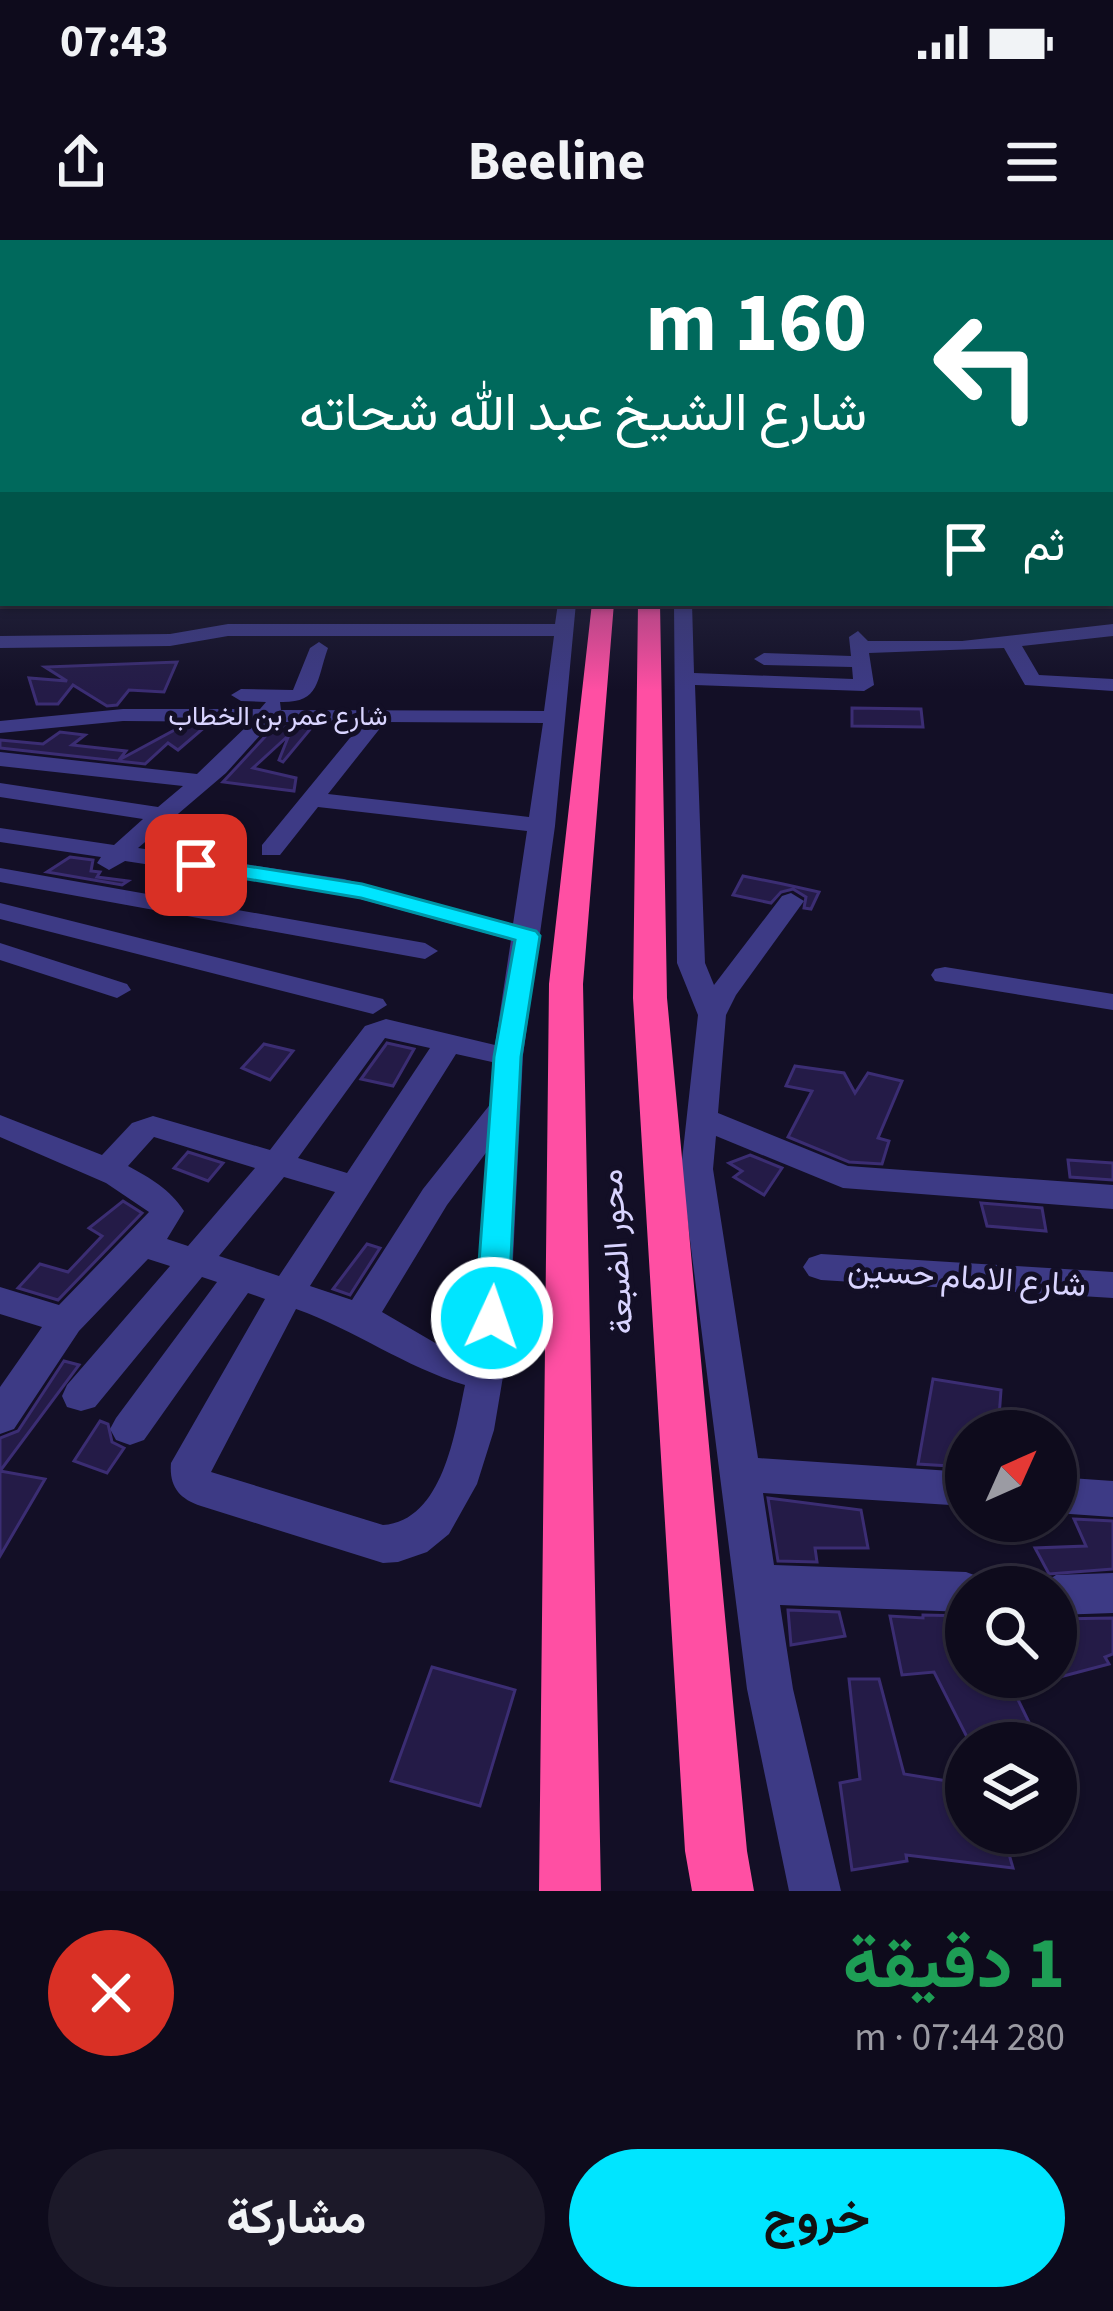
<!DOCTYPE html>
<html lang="ar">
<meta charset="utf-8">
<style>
:root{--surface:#0e0b1c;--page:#1c1929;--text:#f1f3f6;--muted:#9b9ba3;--line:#2e2b3b;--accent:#00e5ff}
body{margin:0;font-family:"Source Sans 3",Vazirmatn,sans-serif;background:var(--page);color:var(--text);direction:rtl;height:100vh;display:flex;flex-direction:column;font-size:45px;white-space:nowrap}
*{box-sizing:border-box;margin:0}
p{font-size:39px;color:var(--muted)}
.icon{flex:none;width:66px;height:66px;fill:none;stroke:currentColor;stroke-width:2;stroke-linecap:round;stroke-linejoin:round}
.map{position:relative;height:1651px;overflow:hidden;direction:ltr}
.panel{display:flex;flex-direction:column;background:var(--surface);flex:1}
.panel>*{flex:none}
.hud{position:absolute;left:0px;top:0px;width:1113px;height:366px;box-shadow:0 3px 9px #0004,0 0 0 3px var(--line);direction:rtl;background:#00695c;color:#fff;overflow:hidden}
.needle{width:78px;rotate:45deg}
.buttons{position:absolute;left:945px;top:1170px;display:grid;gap:24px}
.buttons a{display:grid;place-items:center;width:132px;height:132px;border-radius:50%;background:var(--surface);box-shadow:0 3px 9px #0004,0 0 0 3px var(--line);font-size:60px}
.pin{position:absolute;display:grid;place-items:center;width:102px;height:102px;color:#fff;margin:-51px;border-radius:24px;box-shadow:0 6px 18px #0006}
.me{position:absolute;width:132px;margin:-66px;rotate:3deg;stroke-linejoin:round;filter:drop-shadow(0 0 9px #0008)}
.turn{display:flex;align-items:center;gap:42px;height:252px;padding:0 48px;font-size:54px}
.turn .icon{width:156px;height:156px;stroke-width:2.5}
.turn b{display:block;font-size:84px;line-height:102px}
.then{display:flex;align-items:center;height:114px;padding:0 48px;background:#0003;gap:24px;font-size:45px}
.round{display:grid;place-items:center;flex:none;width:126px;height:126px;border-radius:63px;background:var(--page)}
.head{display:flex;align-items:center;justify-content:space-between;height:204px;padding:0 48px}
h1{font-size:72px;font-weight:700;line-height:90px;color:#1e9e55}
.cta{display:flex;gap:24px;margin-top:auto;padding:24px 48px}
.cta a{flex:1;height:138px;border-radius:72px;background:var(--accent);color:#111;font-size:48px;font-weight:700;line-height:138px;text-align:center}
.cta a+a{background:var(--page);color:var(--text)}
.status{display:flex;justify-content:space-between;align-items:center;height:84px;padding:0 60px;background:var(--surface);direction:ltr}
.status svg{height:33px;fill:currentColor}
header{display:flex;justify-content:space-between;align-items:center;height:156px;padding:0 48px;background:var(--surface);font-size:54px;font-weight:700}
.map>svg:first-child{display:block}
.building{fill:#241b47;stroke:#3b2d73;stroke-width:3}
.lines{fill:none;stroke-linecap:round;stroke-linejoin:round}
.minor{fill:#3d3a85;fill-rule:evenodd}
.highway{fill:#ff4fa3;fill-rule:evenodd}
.route{fill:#00e5ff;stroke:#0095a6;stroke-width:3}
.labels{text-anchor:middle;stroke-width:10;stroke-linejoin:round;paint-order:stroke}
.far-street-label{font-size:27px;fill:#d9d4ff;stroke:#130f26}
.street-label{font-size:33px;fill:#d9d4ff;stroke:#130f26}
</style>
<div class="status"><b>07:43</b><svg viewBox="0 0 49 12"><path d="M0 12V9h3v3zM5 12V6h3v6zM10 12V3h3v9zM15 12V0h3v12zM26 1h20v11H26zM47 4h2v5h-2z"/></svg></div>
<header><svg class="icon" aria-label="menu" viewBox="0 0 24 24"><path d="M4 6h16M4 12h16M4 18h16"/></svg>Beeline<svg class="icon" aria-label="share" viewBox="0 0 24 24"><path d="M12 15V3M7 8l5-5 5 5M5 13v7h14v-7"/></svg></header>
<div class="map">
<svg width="1113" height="1651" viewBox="0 0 1113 1651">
<rect width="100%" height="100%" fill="#130f26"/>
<!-- building -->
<g class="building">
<path d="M177,422L164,452L129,450L117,465L107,466L73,445L58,464H37L29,438L67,441L45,427Z"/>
<path d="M852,468L921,469L923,487L852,486Z"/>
<path d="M182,486H206L178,510L168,503L145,524L0,508V500L43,504L60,492L85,495L72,505L126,511L119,520Z"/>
<path d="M274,487H312L283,522L279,520L289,495L253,528L296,538L294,551L223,542Z"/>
<path d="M70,617L93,620L91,631L100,632L97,637L128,641L122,645L47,632Z"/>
<path d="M743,636L783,644L819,652L811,669L804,668L806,657L793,649L781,652L771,663L733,655Z"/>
<path d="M387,803L414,809L393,846L361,839Z"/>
<path d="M264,804L293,811L270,840L242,828Z"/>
<path d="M795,826L844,833L855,853L868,833L902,841L878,898L889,901L882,924L849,922L788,897L812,851L786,846Z"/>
<path d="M188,912L223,923L208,941L174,928Z"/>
<path d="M750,915L782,928L764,955L734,937L742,931L729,923Z"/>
<path d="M1068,920L1113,923V940L1070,937Z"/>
<path d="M123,961L142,973L58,1060L18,1048L40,1024L68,1032L102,996L89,988Z"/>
<path d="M981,963L1042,968L1046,991L987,986Z"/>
<path d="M367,1004L380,1008L350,1055L333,1049Z"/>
<path d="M64,1121L79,1125L0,1231L45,1239L0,1316V1198L18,1191Z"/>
<path d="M933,1139L1001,1150L998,1191H966V1227L918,1224Z"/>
<path d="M100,1181L108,1184L112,1202L124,1208L107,1233L74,1221Z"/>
<path d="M768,1258L861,1270L868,1308H815L817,1322L778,1321Z"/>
<path d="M1074,1279L1113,1281V1329L1049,1334L1035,1308L1086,1306Z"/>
<path d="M788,1370L839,1372L845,1396L791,1405Z"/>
<path d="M923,1375L966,1376V1437H1007L1039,1503H970L934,1432L902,1435L890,1376L923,1378Z"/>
<path d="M1113,1378V1414L1105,1417L1109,1424L1056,1438V1379Z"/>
<path d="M432,1427L515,1450L480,1566L391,1541Z"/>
<path d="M849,1439H879L904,1534L966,1544V1593H1003L1013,1628L906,1615L907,1621L852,1630L840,1543L860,1539Z"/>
</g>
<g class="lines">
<!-- minor -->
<g class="minor">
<rect x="1110" y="228" width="3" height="8"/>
<rect x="0" y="267" width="3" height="10"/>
<rect x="1110" y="274" width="3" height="10"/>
<rect x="1110" y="312" width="3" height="10"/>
<path d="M0,353H3L6,365L0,366Z"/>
<path d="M558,363H576L555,586L523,815L509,1101L494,1190L477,1244L449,1294L427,1312L398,1322L383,1323L201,1266C179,1259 169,1246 171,1223L265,1059L248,1053L144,1200L130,1205L116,1200L110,1189L116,1178L217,1042L202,1037L95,1167L81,1171L67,1167L62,1156L67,1145L170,1026L148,1019L79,1091L14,1189L0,1194V1147L42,1087L0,1074V1047L59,1065L149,972L106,943L0,897V875L102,915L132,883L153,876L270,910L365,786L386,779L495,805L511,700L342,654L125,621L109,630L97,623L101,617L0,602V588L114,605L143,579L0,557V543L158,567L183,546L0,526V512L197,534L251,482L123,481L0,493V481L123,469H260L266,462L241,461L231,455L241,449L293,450L310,408L319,402L328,408C316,442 320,463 280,462L281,470L544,471L554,396H228L170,406L0,408V396L170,394L228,384H555ZM272,482H363L262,605V615H280L318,567L527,591L513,684L344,639L138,608L226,533ZM385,482L543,483L529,577L328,554ZM385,798L430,808L347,933L298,918ZM456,814L492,822V862L423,949L352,1060L310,1046ZM154,897L255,928L188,1006L167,999L184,971C170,949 150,938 128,926ZM488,910L470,1117L449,1111L382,1072L447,965ZM284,937L335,952L279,1036L219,1016ZM296,1069C355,1090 405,1127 465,1145C455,1192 443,1281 383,1285L211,1232Z"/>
<path d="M674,363H692L694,433L853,439L852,427L764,425L754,419L764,413L851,416L849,397L858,391L868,401H962L1113,384V396L1022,406L1039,435L1113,439V451L1025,445L1004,408L869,413L874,445L864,451L695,445L705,723L714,745L782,656L791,653L804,661L736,755L726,775L718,873L848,926L1113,945V969L843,948L716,896L713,929L758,1218L966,1232V1266L763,1253L774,1325L966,1332L982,1338L986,1347H966V1372L780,1365L793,1449L841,1651H789L747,1449L681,929L698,775L677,723Z"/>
<path d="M0,628L425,703L438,711L425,719L0,642Z"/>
<path d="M0,663L383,759L387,765L373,774L0,679Z"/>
<path d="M0,703L127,744L131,750L117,758L0,720Z"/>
<path d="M945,727L1113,754V770L935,741L931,735L935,729Z"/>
<path d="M821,1014L1113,1032V1058L821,1040L809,1036L803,1027L809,1018Z"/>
<path d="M1056,1237L1113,1241V1277L1056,1273Z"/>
<path d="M1113,1333V1373L1056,1375V1347H1038L1056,1335Z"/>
</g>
<!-- highway -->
<g class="highway">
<path d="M592,363H614L583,744L601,1651H539L549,744Z"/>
<path d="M638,363H660L667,758L747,1611L754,1651H692L685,1611L633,758Z"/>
</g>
</g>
<!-- sky -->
<linearGradient id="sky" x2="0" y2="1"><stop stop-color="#0a0815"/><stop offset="0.49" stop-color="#333752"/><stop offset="1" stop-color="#333752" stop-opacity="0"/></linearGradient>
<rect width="1113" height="451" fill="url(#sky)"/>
<!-- route -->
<path class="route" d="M196,618L362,644L536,691L540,696L521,817L508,1078L504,1087L492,1091L480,1087L475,1078L494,817L515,700L361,658L188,629L185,625Z"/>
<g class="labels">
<!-- far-street labels -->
<g class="far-street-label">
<text x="278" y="485">شارع عمر بن الخطاب</text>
</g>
<!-- street labels -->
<g class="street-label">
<text transform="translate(615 1012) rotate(-94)" y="12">محور الضبعة</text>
<text transform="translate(967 1036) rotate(4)" y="12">شارع الامام حسين</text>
</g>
</g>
</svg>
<div class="buttons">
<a><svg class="needle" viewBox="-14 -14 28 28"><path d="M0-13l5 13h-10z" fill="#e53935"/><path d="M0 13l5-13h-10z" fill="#9b9ba3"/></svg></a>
<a><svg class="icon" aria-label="search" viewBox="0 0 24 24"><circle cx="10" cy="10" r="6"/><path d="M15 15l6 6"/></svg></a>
<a><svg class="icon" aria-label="layers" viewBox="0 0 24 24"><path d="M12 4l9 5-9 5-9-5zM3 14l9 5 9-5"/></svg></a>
</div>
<div class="pin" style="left:196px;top:625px;background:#d93025"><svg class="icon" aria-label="arrive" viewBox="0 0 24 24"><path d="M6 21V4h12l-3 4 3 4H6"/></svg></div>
<svg class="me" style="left:492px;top:1078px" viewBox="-20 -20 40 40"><circle r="17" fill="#00e5ff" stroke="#fff" stroke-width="3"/><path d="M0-11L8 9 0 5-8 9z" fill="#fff"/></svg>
<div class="hud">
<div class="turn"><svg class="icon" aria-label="left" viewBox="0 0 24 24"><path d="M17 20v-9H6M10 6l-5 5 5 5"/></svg><div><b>160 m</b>شارع الشيخ عبد الله شحاته</div></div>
<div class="then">ثم<svg class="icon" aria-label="arrive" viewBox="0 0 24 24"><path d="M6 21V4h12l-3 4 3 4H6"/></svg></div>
</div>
</div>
<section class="panel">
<div class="head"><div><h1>1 دقيقة</h1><p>280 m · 07:44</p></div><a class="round" style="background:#d93025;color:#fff"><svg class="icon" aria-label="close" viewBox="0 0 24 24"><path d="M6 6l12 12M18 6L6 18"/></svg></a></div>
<div class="cta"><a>خروج</a><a>مشاركة</a></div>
</section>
